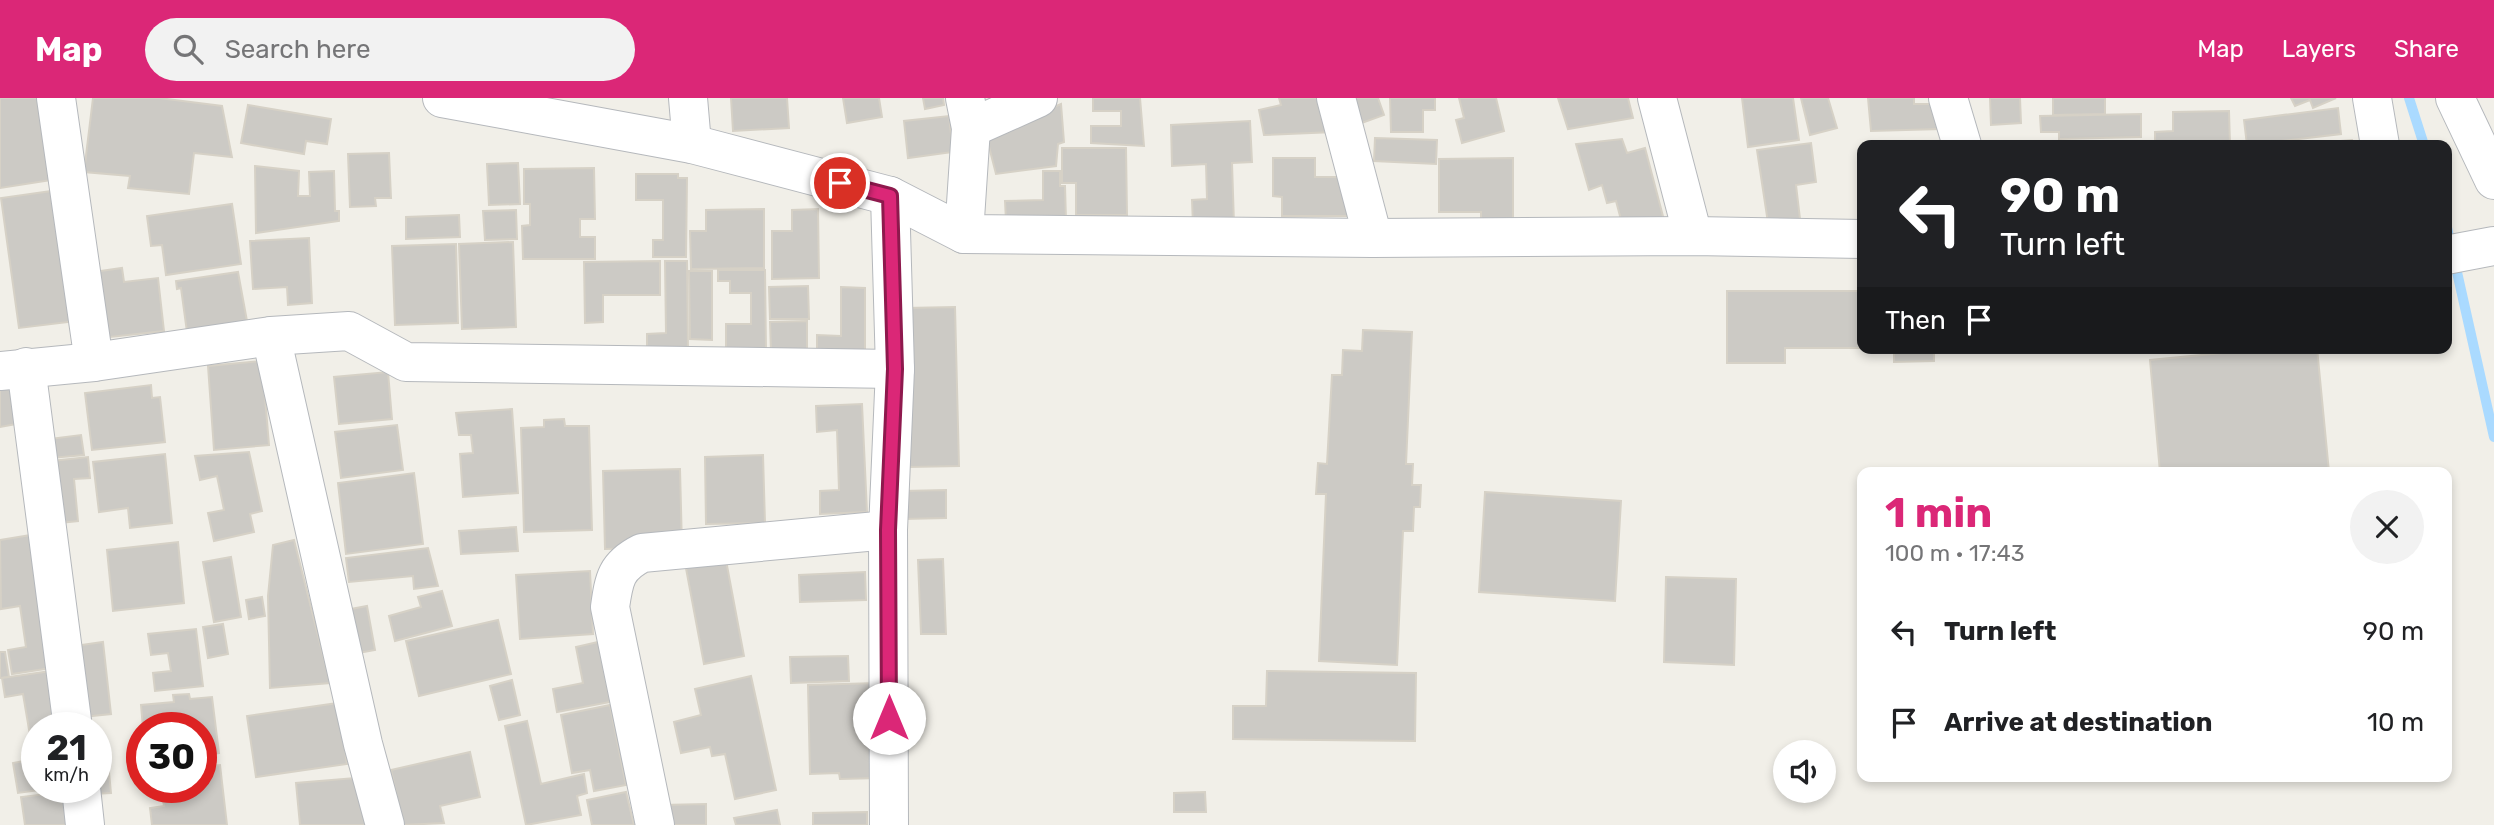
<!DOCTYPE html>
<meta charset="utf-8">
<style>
:root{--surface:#fff;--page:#f2f2f2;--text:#202124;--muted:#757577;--accent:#db2777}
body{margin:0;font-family:Rubik,sans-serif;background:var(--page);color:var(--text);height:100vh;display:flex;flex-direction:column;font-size:26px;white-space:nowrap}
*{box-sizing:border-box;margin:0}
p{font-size:23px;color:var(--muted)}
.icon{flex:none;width:38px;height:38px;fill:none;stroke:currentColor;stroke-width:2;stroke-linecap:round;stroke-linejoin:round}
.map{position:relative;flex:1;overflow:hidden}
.sheet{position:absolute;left:1857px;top:369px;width:595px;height:315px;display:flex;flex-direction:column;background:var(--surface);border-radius:14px;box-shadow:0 4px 10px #0003}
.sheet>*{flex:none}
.top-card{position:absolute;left:1857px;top:42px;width:595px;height:214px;border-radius:14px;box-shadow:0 4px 10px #0003;background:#202124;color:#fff;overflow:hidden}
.buttons{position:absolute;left:1773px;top:642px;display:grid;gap:14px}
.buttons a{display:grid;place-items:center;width:63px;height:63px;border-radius:50%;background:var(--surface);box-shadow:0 4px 10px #0003;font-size:35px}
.speed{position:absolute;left:21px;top:614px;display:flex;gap:14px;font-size:35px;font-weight:700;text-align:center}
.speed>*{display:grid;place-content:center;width:91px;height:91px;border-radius:50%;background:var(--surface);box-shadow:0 4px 10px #0003;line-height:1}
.speed small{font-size:18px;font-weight:400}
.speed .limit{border:10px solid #d22;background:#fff;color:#111}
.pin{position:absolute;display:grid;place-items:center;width:60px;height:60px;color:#fff;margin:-30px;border:4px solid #fff;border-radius:50%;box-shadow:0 2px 7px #0007}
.me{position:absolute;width:77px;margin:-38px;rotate:0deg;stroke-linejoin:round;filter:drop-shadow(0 0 5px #0008)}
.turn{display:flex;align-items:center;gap:24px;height:147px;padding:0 28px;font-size:32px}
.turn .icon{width:91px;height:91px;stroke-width:2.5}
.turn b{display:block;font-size:49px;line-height:60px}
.then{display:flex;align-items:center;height:66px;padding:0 28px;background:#0003;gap:14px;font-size:26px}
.round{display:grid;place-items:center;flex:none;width:74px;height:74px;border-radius:37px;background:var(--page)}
.headline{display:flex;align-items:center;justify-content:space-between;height:119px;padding:0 28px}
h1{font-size:42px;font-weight:700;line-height:52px;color:var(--accent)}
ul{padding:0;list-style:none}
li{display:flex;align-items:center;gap:21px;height:91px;padding:0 28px}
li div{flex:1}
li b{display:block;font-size:26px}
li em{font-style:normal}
header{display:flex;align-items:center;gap:42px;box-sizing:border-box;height:98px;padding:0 35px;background:var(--accent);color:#fff}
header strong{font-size:33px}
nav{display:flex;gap:38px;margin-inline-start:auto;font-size:24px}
.search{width:490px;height:63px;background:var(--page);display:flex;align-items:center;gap:18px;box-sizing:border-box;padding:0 24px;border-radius:38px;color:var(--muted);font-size:26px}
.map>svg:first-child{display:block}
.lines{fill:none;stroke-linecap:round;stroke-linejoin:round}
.stream{stroke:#aadaff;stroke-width:10}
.building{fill:#cccac5;stroke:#d6d1c6;stroke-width:2}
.minor-casing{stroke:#b5b8bc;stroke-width:40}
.minor{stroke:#fff;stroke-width:38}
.route-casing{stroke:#8e194d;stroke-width:18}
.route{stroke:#db2777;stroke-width:12}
</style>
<header>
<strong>Map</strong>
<div class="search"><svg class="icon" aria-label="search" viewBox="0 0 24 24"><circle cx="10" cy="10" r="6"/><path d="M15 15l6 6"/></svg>Search here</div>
<nav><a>Map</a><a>Layers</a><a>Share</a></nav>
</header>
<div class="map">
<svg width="2494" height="727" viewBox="0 0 2494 727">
<rect width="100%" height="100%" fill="#f1efe8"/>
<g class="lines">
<!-- stream -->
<g class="stream">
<path d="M2409,0L2424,47"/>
<path d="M2446,125L2494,339"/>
</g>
</g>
<!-- building -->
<g class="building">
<path d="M0,0H46L58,81L0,90Z"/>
<path d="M93,0H159L222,8L232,59L194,55L189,96L128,90L130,78L84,74Z"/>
<path d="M731,0H787L789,30L733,33Z"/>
<path d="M843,0H879L882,19L847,25Z"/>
<path d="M923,0H943L944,7L925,11Z"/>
<path d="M1093,0H1140L1144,48L1091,45V28H1121V13H1093Z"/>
<path d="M1279,0H1324L1334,34L1264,37L1259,12L1281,7Z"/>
<path d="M1350,0H1378L1384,17L1359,26Z"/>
<path d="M1390,0H1435V12H1423V34H1391Z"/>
<path d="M1459,0H1496L1504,33L1462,45L1456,22L1464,20Z"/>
<path d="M1558,0H1628L1633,20L1568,31Z"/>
<path d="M1742,0H1793L1799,42L1748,49Z"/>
<path d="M1801,0H1828L1837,30L1810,37Z"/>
<path d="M1868,0H1914V6H1936L1941,31L1871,33Z"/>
<path d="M1990,0H2020L2021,25L1991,27Z"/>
<path d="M2053,0H2105V16L2053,17Z"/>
<path d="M2291,0H2336L2313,10L2310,2L2295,8Z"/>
<path d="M1061,6L1064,44L1058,46L1056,68L996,76L986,37Z"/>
<path d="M248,7L331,21L327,46L306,43L304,56L241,45Z"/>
<path d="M2338,10L2341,36L2247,47L2244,22Z"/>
<path d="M2229,13L2230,47H2155V34L2173,33V14Z"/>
<path d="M2141,16V39L2059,41V34H2041L2040,18Z"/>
<path d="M949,18L953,54L908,60L904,23Z"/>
<path d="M1250,23L1252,64L1232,65L1234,126L1193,127L1192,102L1207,101L1206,66L1172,68L1171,27Z"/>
<path d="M1375,40L1437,42L1436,66L1374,63Z"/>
<path d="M1622,41L1627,55L1645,50L1664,122L1624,133L1616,103L1607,105L1602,87L1589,92L1576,46Z"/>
<path d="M2352,42L2353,47H2291Z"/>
<path d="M1811,45L1816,84L1796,87L1800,121L1768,125L1757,52Z"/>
<path d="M2132,45V47H2067Z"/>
<path d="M1062,50H1126L1127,117H1076V85H1062Z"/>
<path d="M389,55L391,100H375L376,108L350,109L348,56Z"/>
<path d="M1273,60H1315V79H1348L1355,118H1282V99L1273,98Z"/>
<path d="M1513,60V126L1481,127V114H1439V61Z"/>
<path d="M518,65L520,106L489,107L487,66Z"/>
<path d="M255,68L299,73L298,98H310L309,74L334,73L335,113H339V123L256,135Z"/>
<path d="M594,70L595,121H580V139H595V161H523L522,128L530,127V106H524V71Z"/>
<path d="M1043,73H1060V88H1065L1066,122L1006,123L1005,103L1043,102Z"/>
<path d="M636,76H678V80H687L686,159H653V142H663V102H636Z"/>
<path d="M59,92L77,223L19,230L1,100Z"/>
<path d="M232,106L241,166L166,177L162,147L151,148L147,118Z"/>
<path d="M764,111V170L691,171L690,133H706V112Z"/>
<path d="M818,111L819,180L772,181V133H792V112Z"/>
<path d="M516,112L517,141L485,142L483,113Z"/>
<path d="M459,117L460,139L406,141V119Z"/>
<path d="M309,140L312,205L288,207L287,189L253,191L250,143Z"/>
<path d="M513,144L516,229L462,231L459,146Z"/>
<path d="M456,146L458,225L395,227L392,148Z"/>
<path d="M660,163V197H603V224L585,225L584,164Z"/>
<path d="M665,163H687L688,255L647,256V236L666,235Z"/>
<path d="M122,170L124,184L158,180L164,233L101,240L93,174Z"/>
<path d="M718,172H765L766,253H726V226H751V195H730V183H718Z"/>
<path d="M689,173H712V242L690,241Z"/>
<path d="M238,174L249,234H187L181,190L177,191L176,183Z"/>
<path d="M808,188L809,221H770L769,189Z"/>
<path d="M841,189L865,190V259H817V237L841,238Z"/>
<path d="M1727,193H1862V250H1785V265H1727Z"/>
<path d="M955,209L959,368L909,369L905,210Z"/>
<path d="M807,223V254H771L770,224Z"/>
<path d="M1363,232L1412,234L1406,366H1413L1412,387H1421L1420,409H1414L1413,433H1403L1397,567L1319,563L1326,396H1316L1318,365L1327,366L1332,277H1342L1343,252L1362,253Z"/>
<path d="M1894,250H1934V263L1894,264Z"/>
<path d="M2275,250H2317L2329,374H2160L2150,262Z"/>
<path d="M262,263L269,347L214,352L208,268Z"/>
<path d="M388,274L392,321L339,326L334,279Z"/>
<path d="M151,287L152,300L160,299L165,344L92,352L85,295Z"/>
<path d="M16,288L22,325L0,329V290Z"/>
<path d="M862,306L867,414L820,416V393L839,392L837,332L817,334L816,308Z"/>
<path d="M512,311L518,395L463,399L460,356L473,355L471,337H459L456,315Z"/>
<path d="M564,321L565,328H589L592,432L524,434L521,330L544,329V322Z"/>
<path d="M397,327L403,372L341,380L335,334Z"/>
<path d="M81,337L84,357L51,360L49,341Z"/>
<path d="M249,354L262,413L250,416L254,434L214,443L208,415L224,412L217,378L200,382L195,358Z"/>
<path d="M165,356L172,425L130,430L128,410L99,414L93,364Z"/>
<path d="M763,357L765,425L706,426L705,359Z"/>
<path d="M88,359L90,380L74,381L78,423L60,425L52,363Z"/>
<path d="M680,371L682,449L605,451L603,373Z"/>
<path d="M414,375L423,446L346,456L338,385Z"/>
<path d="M946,392V420L904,421L903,393Z"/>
<path d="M1485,394L1621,403L1615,503L1479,494Z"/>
<path d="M516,429L518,453L461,456L459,433Z"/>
<path d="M37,436L58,569L12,576L8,552L26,549L20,508L1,511L0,442Z"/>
<path d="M294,442L330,585L270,590L268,498L273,447Z"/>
<path d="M178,444L184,505L113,513L107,452Z"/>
<path d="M428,450L438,488L414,491L413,478L349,484L346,460Z"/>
<path d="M725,457L744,558L704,566L685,465Z"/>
<path d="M231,459L241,519L214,524L203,464Z"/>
<path d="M943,461L946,536H921L918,462Z"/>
<path d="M590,473L593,536L520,541L516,477Z"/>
<path d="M865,474L866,502L800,504L799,477Z"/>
<path d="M1666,479L1736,481L1734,567L1664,564Z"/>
<path d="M442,493L452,528L395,543L389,518L421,509L418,499Z"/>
<path d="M262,499L265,518L249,521L246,502Z"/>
<path d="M367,508L375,552L347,557L340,513Z"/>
<path d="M498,522L511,576L419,598L406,543Z"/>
<path d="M223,526L228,556L208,560L203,529Z"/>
<path d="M196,531L203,588L155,593L153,575L171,573L168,555L151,557L148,536Z"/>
<path d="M103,544L111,616L83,619L74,548Z"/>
<path d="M598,544L610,604L557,614L553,591L583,585L576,549Z"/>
<path d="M0,554H5L9,579L0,580Z"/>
<path d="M848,558L849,583L791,585L790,559Z"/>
<path d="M58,572L65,630H37V690H54L18,695L13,665L34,661L23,596L5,599L2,580Z"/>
<path d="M1267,573L1416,575L1415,643L1233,641V608H1266Z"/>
<path d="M751,578L776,692L735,701L725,656L712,658L710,649L681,655L674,624L701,617L695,591Z"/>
<path d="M512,582L520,617L499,622L490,588Z"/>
<path d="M877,585L879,680L840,681L839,675L810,676L808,587Z"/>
<path d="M189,596L190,601L212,599L219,655L201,657V630H143L141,607L174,604L173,597Z"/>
<path d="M338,605L347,666L256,679L247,618Z"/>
<path d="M610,607L626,687L594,693L590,672L572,675L561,617Z"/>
<path d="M527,623L541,686L584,676L587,695L577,698L581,717L526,727L505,628Z"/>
<path d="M96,643H106L111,695L93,696L96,690Z"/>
<path d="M470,654L480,699L440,708L444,725L403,727L391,672Z"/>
<path d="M220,667L227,727H152L150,710L164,708L161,690H201V669Z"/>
<path d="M355,680L366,727H300L296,685Z"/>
<path d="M71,693L75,727H25L21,699Z"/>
<path d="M626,694L634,727H592L587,702Z"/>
<path d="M1205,694L1206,714H1174V695Z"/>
<path d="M706,706V727H664L662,707Z"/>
<path d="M777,712L780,727H736L734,720Z"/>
<path d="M867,714V727H813V715Z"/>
</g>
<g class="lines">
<defs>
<g id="minor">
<path d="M56,0L94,264"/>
<path d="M442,0L692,46L890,98L964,136L1373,140L1693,138L1862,141"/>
<path d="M688,0L692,46"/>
<path d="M1336,0L1373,140"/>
<path d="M1657,0L1693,138"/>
<path d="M1948,0L1962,47"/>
<path d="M2372,0L2380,47"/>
<path d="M2455,0L2494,82"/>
<path d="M971,30L1038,0"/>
<path d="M964,136L971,30L965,0"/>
<path d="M2446,157L2494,148"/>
<path d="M271,238L363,646L385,727"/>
<path d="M26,269L73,630"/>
<path d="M0,273L94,264L271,238L349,233L406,264L895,271"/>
<path d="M81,690L85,727"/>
<path d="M655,727L610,509C614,481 616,468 642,455L888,432"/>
<path d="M889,727L888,432L895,271L890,98"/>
</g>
</defs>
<!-- minor casing -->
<use href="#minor" class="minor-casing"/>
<!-- minor -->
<use href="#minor" class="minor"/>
</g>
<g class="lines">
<defs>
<path id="route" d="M840,85L890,98L895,271L888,432L889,620"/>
</defs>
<!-- route casing -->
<use href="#route" class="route-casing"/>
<!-- route -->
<use href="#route" class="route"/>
</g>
</svg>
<div class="buttons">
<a><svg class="icon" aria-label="sound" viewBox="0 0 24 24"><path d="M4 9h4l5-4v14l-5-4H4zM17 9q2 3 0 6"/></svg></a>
</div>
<div class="speed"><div>21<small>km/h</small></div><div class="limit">30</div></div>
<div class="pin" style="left:840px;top:85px;background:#d93025"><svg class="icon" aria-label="arrive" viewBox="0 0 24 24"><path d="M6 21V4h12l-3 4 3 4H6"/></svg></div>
<svg class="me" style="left:889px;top:620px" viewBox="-20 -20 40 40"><circle r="19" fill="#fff"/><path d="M0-13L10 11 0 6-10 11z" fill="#db2777"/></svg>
<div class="top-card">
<div class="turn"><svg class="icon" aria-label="left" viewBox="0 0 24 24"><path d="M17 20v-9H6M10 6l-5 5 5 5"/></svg><div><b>90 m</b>Turn left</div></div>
<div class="then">Then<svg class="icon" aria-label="arrive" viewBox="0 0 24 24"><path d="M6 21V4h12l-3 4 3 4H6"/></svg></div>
</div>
<section class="sheet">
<div class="headline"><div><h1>1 min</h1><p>100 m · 17:43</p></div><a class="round"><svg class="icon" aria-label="close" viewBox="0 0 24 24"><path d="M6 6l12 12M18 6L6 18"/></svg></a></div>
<ul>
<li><svg class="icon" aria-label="left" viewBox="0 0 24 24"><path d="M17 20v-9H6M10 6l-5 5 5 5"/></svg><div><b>Turn left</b></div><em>90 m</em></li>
<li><svg class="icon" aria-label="arrive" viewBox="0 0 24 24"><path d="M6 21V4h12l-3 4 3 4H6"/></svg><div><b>Arrive at destination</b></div><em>10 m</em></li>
</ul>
</section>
</div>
